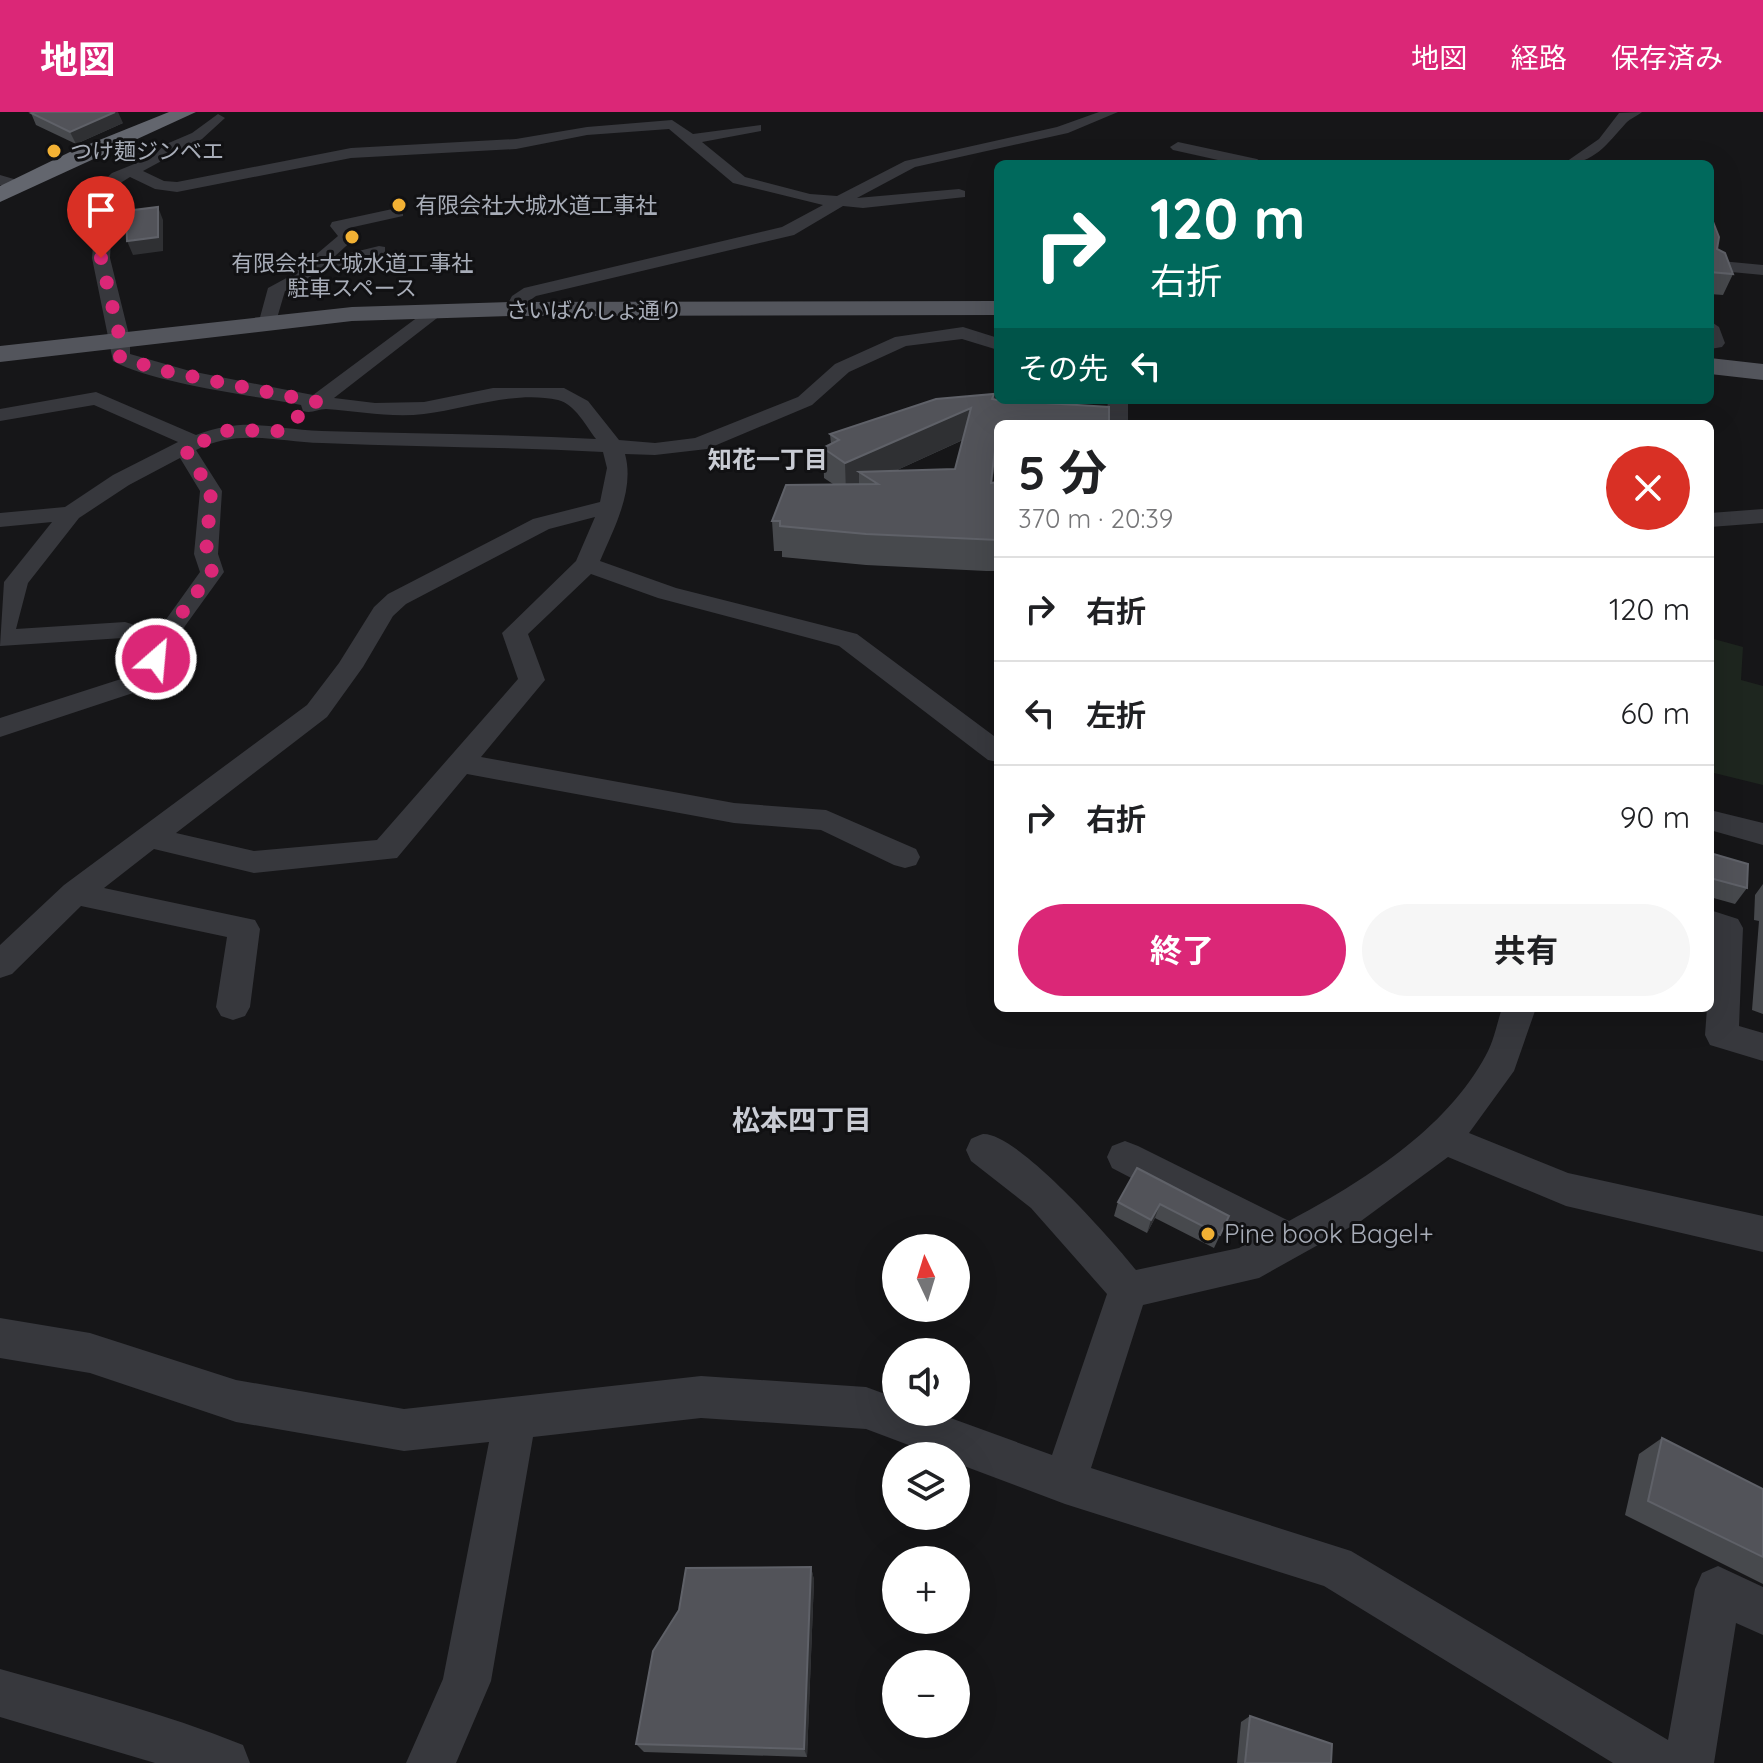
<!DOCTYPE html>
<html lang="ja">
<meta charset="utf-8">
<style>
:root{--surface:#fff;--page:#f6f6f6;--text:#202124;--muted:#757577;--line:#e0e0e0;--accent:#db2777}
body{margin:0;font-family:Quicksand,"Noto Sans JP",sans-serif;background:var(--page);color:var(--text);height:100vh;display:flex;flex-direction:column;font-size:30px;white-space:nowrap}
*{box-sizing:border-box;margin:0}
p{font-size:26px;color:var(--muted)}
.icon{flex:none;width:44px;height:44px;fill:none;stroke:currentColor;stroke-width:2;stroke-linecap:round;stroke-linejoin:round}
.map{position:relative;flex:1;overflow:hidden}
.drawer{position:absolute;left:994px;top:308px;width:720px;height:592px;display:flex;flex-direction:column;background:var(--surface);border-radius:12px;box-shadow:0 8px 32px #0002}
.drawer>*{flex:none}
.hud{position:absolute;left:994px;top:48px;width:720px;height:244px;border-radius:12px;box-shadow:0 8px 32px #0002;background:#00695c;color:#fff;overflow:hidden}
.needle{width:52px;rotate:356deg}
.fabs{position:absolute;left:882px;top:1122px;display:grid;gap:16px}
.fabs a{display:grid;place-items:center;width:88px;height:88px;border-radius:50%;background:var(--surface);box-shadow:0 8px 32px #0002;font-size:40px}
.pin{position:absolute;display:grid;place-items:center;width:68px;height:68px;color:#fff;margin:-82px -34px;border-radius:50% 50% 50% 0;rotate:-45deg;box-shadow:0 0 8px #0007}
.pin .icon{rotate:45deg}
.me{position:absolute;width:88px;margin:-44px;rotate:27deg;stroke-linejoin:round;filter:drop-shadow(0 0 6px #0008)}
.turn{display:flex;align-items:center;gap:28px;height:168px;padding:0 24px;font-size:36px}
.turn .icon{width:104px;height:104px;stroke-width:2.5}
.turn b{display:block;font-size:56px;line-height:68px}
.then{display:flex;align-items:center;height:76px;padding:0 24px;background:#0003;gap:16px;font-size:30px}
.round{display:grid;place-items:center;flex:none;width:84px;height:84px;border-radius:42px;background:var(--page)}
.summary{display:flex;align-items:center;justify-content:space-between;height:136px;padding:0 24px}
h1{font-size:48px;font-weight:700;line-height:60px}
.cta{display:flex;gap:16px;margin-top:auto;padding:16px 24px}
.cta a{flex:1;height:92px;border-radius:48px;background:var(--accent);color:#fff;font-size:32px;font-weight:700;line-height:92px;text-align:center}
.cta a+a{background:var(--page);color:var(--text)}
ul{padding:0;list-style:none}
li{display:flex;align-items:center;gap:24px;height:104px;padding:0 24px;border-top:2px solid var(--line)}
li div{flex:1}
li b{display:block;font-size:30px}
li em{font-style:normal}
header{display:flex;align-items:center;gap:48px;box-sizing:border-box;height:112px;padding:0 40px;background:var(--accent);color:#fff}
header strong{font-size:38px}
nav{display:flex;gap:44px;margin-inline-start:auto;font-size:28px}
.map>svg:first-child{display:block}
.green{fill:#1e261f}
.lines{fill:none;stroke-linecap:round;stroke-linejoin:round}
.minor{fill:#37383d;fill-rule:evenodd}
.major{fill:#53555c;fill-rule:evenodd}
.highway{fill:#63666e;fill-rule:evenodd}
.wall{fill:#47494d;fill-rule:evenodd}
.shaded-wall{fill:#2f3033}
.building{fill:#525359;stroke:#5f6168;stroke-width:2}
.route{stroke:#db2777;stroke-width:14;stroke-dasharray:0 25.2}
.poi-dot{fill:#f2b134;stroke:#111113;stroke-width:3}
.labels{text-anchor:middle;stroke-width:6;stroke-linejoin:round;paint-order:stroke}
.far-poi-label{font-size:22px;fill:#a8adb8;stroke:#111113;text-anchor:start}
.far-street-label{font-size:22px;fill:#a8adb8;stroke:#111113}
.far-neighbourhood-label{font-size:24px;font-weight:bold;fill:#c9ccd4;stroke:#111113}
.poi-label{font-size:26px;fill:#a8adb8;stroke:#111113;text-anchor:start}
.neighbourhood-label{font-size:28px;font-weight:bold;fill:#c9ccd4;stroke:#111113}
</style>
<header>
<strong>地図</strong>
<nav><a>地図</a><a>経路</a><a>保存済み</a></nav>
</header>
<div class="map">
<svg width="1763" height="1651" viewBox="0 0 1763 1651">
<rect width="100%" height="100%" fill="#161618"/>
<!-- green -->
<path class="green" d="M1710,526L1743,535L1741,568L1763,574V673L1710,660Z"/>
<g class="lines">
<!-- minor -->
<g class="minor">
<path d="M1099,0H1118L1068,21L915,55L857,86L959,77L965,79V85L863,96L843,94L794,123L536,184L526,191L521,201L514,203L505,197L512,184L524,176L782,115L823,93L733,71L669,17L587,23L516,37L351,46L177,80L155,77L130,65L114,75L110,146L130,227V242L190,259L313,283L434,193L443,199L441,203L334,286L375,291L424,290L493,276H564L588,289L619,328L655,331L695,326L798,285L835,252L895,225L963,215L998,226V238L962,227L906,234L849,260L812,293L707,337L655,343L625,342C635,378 614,416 600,449L676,476L857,522L998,627V650L988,648L839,534L658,486L591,462L528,522L545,568L481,645L734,691L826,698L916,737L920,745L916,753L905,756L894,753L821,718L734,711L467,662L397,746L254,761L154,737L104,776L255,808L260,817L250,895L245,904L233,908L221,904L216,895L227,825L81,794L12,862L0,866V833L64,773L307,593L339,551L374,495L388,482L533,407L600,390L607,356L603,340C509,335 415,335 322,331C276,330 239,316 196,338L222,379L218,442L224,460L185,514L165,553L139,579L0,625V606L121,567L149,535L123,526L0,534L4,470L52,410L0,415V401L65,395L113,363L178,330L94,293L0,309V297L96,280L196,323C248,304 270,317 322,319C413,322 504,322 596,327C586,314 575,292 558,288C515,278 466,297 424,302C391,306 359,299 326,297C317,297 312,302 303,299L301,293C251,283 155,272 113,249L92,146L98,74L112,61L154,44L164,33L192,21L218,2L225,6L202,27L143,59L164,69L177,70L351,36L516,27L587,15L672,8L693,22L761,13V19L702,30L745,65L810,82L837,84L905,49L1057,15ZM180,346L200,379L194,442L200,460L157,520L125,510L16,517L28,471L79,406L129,373ZM595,405L576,449L502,521L518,567L377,728L254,739L176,721L327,605L363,555L393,504L406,492L549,417Z"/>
<path d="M1642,0C1637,4 1631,6 1626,11C1607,32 1594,52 1563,52L1599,27L1619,1Z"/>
<path d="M1178,30L1257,47L1265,52H1236L1173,38L1170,35Z"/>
<path d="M0,63L24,70L26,73L18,78L0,73Z"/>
<path d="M397,96L403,98V104L349,116L356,125L334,145L379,134L385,135V143L316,160L304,171L285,179L275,213H261L259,209L268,176L292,163L338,124L330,114L332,110Z"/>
<path d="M1710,148L1763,153V163L1710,158Z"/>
<path d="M1710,209L1719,215L1725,231L1722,235L1710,237Z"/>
<path d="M1108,288H1128V312H1106Z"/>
<path d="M1763,397V411L1710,415V401Z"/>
<path d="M1710,698L1763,711V733L1710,718Z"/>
<path d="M1710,798L1738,807L1743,816L1739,914L1763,921V949L1710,933L1705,923L1707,896H1710Z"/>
<path d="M1502,896H1536L1514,959L1469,1021L1568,1061L1763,1104V1140L1566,1094L1448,1045L1361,1109L1259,1166L1143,1193L1091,1356L1351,1439L1668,1628L1695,1477L1702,1461L1718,1454L1763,1475V1523L1736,1511L1714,1651H1613L1324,1474L1065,1392L956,1351V1344H938L866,1317L701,1306L533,1325L491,1569L456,1651H406L443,1567L489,1330L404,1339L236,1310L90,1261L0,1246V1206L90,1221L236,1268L404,1297L701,1264L866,1275L896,1286V1300H934L1052,1343L1107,1182L1031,1096L971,1049L966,1038L971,1027C975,1025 979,1023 983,1022C1017,1020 1114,1130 1136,1158L1239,1136L1252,1129L1112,1056L1107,1045L1112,1034L1125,1029L1138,1034L1289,1109C1362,1070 1446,1018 1486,943C1494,929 1497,911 1502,896Z"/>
<path d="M0,1557C81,1580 164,1601 243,1633L250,1651H155L0,1605Z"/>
</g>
<!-- major -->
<g class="major">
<path d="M998,189V203L514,204L352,209L0,250V234L352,195L514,190Z"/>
<path d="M1710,246L1763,252V268L1710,262Z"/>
</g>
<!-- highway -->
<path class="highway" d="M169,0H196L0,90V74L72,39Z"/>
</g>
<!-- wall -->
<g class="wall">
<path d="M31,1L123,11L76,32L36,13Z"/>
<path d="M1710,102L1717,137L1733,162L1723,183L1710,182Z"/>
<path d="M994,282L998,312V349L995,348L992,371L998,370V459H986L866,453L782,445V439H774L772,409L833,372L824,366L823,336L831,332L830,322ZM963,328L955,357L895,359Z"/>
<path d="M1710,741L1747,776L1735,792L1710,785Z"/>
<path d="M1763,772V902L1752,898L1759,809L1754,808L1755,783Z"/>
<path d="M1137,1056L1229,1104L1214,1136L1155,1106L1147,1121L1114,1104L1118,1090Z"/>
<path d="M1662,1326L1763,1377V1472L1625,1403L1639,1342Z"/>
<path d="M811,1455L814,1468L807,1645L644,1640L636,1632Z"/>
<path d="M1250,1604L1331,1651H1237L1241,1610Z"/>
</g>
<!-- shaded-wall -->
<g class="shaded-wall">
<path d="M115,0H118L123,11L76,32L70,20Z"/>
<path d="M158,95L163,108V139L133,143L127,129Z"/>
<path d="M971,296L969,325L873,369L859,360V375L846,381L845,351Z"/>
<path d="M997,318L995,348L989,401L991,371Z"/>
<path d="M1160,1092L1155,1106L1147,1121L1151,1108Z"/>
<path d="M811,1455L814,1468L807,1645L804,1637Z"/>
</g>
<!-- building -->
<g class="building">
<path d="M34,0H115L70,20L31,1Z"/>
<path d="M158,95V125L127,129L126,99Z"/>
<path d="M1710,102L1719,125L1717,137L1725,141L1733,162L1710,160Z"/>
<path d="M994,282L992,287L998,288L1109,295V312H998L991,371L998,370V428L866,422L780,414V409H772L786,373L878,372L859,360L955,357L971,296L845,351L823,336L839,328L830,322L936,287Z"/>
<path d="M1710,741L1748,752L1747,776L1710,766Z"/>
<path d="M1137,1056L1229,1104L1220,1123L1160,1092L1151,1108L1118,1090Z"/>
<path d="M1662,1326L1763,1377V1445L1648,1389Z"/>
<path d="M811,1455L804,1637L636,1632L653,1539L679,1498L686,1456Z"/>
<path d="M1250,1604L1332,1632L1331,1651H1245Z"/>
</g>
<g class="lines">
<!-- route -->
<path class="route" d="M101,146L120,227V245L160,258L317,290L279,319L229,318L185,337L211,379L206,442L212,460L173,513L156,547"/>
</g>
<!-- markers -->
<g class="poi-dot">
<circle cx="54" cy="39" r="8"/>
<circle cx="399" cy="93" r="8"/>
<circle cx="352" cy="125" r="8"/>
<circle cx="1208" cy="1122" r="8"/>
</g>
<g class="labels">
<!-- far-poi labels -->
<g class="far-poi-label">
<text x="70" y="47">つけ麺ジンベエ</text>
<text x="415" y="101">有限会社大城水道工事社</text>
<text x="352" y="159" text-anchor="middle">有限会社大城水道工事社<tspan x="352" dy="25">駐車スペース</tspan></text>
</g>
<!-- far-street labels -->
<g class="far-street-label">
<text x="594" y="206">さいばんしょ通り</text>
</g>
<!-- far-neighbourhood labels -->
<g class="far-neighbourhood-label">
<text x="768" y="356">知花一丁目</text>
</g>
<!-- poi labels -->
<g class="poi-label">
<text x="1224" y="1131">Pine book Bagel+</text>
</g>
<!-- neighbourhood labels -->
<g class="neighbourhood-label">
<text x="802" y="1018">松本四丁目</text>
</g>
</g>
</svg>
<div class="fabs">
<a><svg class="needle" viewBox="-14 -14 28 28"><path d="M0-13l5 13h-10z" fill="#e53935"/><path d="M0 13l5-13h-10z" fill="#757577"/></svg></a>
<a><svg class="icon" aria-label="sound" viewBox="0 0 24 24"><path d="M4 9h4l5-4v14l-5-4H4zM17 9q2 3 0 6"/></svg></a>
<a><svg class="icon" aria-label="layers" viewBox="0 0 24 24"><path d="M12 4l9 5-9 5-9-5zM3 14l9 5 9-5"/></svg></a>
<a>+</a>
<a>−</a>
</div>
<div class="pin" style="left:101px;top:146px;background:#d93025"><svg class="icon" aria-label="arrive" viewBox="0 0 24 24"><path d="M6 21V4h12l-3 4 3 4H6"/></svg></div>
<svg class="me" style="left:156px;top:547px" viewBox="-20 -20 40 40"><circle r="17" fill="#db2777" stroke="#fff" stroke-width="3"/><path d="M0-11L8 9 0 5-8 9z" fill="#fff"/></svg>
<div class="hud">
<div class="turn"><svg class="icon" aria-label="right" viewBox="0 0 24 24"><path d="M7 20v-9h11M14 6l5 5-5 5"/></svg><div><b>120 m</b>右折</div></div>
<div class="then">その先<svg class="icon" aria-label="left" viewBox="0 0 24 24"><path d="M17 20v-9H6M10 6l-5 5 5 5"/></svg></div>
</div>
<section class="drawer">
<div class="summary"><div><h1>5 分</h1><p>370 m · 20:39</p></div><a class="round" style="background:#d93025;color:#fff"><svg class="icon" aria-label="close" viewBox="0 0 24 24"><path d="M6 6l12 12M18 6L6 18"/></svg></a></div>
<ul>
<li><svg class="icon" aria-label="right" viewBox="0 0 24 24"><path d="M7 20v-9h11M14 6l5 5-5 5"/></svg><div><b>右折</b></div><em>120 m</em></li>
<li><svg class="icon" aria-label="left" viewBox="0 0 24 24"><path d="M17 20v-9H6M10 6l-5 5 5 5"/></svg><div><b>左折</b></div><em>60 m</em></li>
<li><svg class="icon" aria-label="right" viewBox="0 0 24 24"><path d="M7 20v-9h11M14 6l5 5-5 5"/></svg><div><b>右折</b></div><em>90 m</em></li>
</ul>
<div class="cta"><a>終了</a><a>共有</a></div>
</section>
</div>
